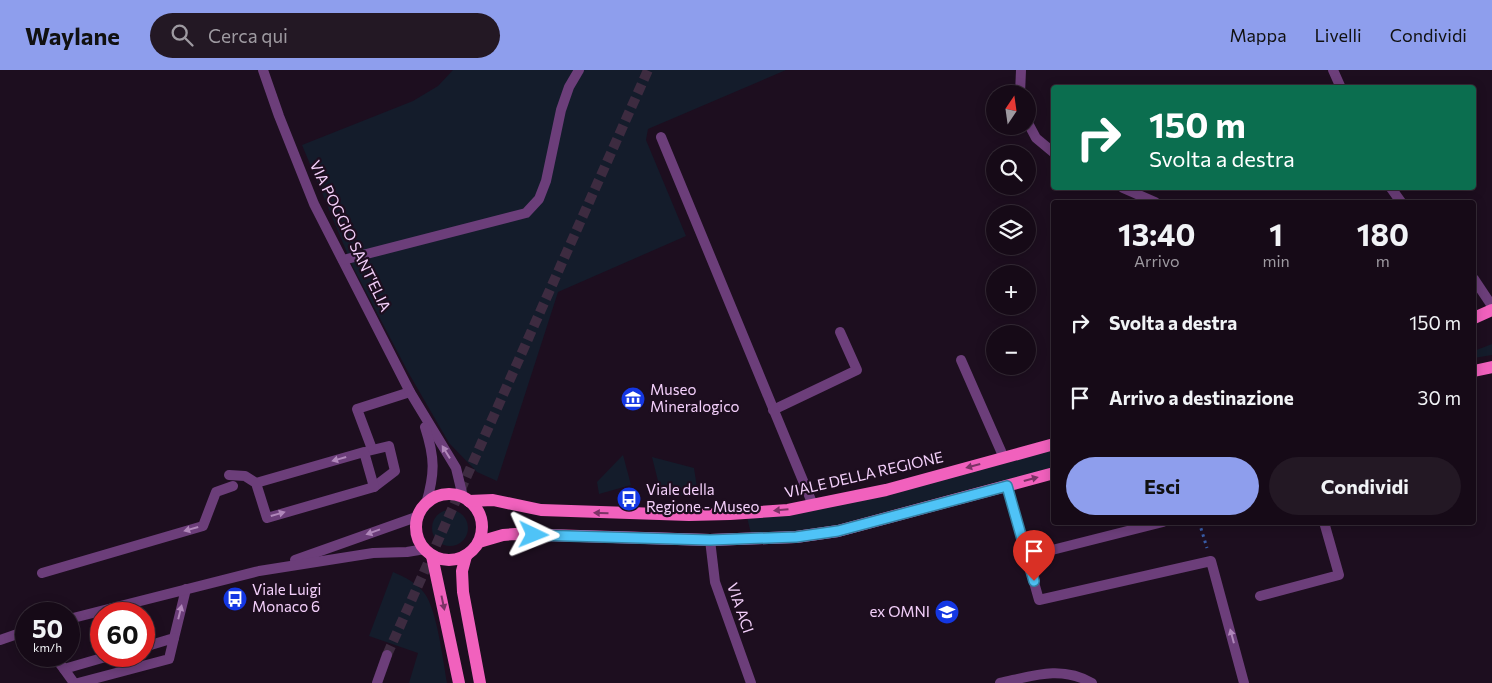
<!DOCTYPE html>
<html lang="it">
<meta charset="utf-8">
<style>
:root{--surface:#160a17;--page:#231824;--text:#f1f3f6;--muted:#9e9aa1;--line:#352b36;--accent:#8e9eed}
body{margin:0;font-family:Commissioner,sans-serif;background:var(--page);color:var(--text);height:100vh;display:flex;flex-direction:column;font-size:19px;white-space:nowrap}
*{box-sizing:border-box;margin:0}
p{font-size:16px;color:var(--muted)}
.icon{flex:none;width:28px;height:28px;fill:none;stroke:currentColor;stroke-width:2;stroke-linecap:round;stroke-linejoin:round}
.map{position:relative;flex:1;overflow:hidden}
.sheet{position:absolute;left:1051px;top:130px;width:425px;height:325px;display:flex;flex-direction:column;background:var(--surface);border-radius:5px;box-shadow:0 2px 12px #0003,0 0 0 1px var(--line)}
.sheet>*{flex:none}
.banner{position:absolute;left:1051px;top:15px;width:425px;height:105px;border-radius:5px;box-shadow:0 2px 12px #0003,0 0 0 1px var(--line);background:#0b6e4f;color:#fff;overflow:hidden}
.needle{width:32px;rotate:13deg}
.controls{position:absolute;left:986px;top:15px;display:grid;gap:10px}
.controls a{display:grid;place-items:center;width:50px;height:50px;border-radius:50%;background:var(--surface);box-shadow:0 2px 12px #0003,0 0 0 1px var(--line);font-size:25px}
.speed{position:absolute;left:15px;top:532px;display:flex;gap:10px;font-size:25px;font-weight:700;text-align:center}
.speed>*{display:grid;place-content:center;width:65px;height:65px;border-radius:50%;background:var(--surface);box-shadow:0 2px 12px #0003,0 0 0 1px var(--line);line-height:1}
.speed small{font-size:12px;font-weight:400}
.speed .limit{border:8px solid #d22;background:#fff;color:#111}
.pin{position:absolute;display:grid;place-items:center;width:42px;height:42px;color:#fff;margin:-51px -21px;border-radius:50% 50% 50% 0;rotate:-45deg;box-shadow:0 0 5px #0007}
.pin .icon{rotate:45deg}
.me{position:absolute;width:55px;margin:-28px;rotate:92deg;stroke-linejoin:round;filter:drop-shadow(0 0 4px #0008)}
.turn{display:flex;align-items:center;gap:18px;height:105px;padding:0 15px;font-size:22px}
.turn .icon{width:65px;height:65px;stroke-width:2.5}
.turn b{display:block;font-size:35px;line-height:42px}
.eta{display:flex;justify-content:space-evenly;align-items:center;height:85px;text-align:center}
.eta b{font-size:30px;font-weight:700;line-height:35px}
.cta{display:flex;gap:10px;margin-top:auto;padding:10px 15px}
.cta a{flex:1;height:58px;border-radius:30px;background:var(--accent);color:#111;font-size:20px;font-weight:700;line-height:58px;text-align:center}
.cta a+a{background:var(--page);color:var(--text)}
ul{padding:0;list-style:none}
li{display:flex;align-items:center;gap:15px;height:75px;padding:0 15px}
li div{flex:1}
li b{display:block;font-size:19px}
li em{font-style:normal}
header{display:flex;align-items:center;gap:30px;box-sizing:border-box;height:70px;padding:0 25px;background:var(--accent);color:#111}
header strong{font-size:24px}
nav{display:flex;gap:28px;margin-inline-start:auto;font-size:18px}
.search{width:350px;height:45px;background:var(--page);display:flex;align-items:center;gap:12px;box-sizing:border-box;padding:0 18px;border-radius:28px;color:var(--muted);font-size:19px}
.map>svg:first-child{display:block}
.green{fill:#141c2b}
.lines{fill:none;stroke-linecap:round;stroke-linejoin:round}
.minor-tunnel{stroke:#3d2b40;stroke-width:10;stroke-dasharray:10 5;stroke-linecap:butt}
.path{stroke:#385ca7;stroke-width:3;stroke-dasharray:2.5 4;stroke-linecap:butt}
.service{stroke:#6c3e7a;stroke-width:10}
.minor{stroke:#6c3e7a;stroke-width:10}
.tertiary{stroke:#6c3e7a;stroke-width:10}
.primary{stroke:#f161bd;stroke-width:12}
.oneway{fill:#b087ba}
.oneway2{fill:#7c3366}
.route-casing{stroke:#337fa1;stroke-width:12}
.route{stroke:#4fc3f7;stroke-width:9}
.labels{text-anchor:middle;stroke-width:4.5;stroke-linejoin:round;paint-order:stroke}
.street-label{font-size:15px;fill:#f4d0fb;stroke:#1d0e1f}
.poi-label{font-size:15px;fill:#f4d0fb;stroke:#1d0e1f;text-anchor:start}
</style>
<header>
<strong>Waylane</strong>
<div class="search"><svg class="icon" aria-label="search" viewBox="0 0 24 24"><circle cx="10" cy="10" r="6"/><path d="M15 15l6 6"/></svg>Cerca qui</div>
<nav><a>Mappa</a><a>Livelli</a><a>Condividi</a></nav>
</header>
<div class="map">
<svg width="1492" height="613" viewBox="0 0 1492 613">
<rect width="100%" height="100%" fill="#1d0e1f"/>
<!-- green -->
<g class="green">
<path d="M453,0H786L648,59L646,70L686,166L558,222L497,411L477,402L449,373L408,302L353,197L302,75L413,31L438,16Z"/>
<path d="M1492,274V285L1474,288V281Z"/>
<path d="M1054,374V403L838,461L752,468L746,443L788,440Z"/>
<path d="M623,385L631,415L599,424L597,412Z"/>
<path d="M652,387L694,398L698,424L662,427Z"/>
<circle cx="450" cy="458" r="18"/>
<path d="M393,502C405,507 417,513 425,524C437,541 443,590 447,613H409L418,583L369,566Z"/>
</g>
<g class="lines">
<!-- minor-tunnel -->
<path class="minor-tunnel" d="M387,585L648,0"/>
<!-- path -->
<path class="path" d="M1199,452L1207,478"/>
<!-- service -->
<g class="service">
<path d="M1333,0L1341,18"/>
<path d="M1391,118L1401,132"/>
<path d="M1474,209L1492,236"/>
<path d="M961,290L1004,388"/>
<path d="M773,340L857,300L840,262"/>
<path d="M372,379L357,339L410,322"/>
<path d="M368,381L389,376L395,401L374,417"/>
<path d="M229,405L245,406L256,413L267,448L374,417L364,382L256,413"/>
<path d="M1052,480L1163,452"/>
<path d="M42,503L203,456L216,422L233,416"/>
<path d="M1260,526L1339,505L1324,452"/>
<path d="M144,577L174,568L186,519"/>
<path d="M54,586L64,599L109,586"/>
<path d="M64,599L74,613"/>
<path d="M78,613L169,589L174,568"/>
</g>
<!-- minor -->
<g class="minor">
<path d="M263,0L279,46L314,134L410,322L456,398L463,427"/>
<path d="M1020,24L1021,0"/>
<path d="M1028,53L1036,68L1054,83"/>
<path d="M661,67L813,435"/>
<path d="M1123,118L1155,132"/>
<path d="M343,190L526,143L539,129L546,111L561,40L569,17L579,0"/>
<path d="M425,357C435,388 435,403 426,434"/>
<path d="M1007,416L1039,530L1211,491L1244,613"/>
<path d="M710,470L715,512L751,613"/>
<path d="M377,613L387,585"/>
<path d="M1000,613C1032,606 1061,595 1092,613"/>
</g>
<!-- tertiary -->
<g class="tertiary">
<path d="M295,490L419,446"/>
<path d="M69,549L259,501L373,483L407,482L425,479"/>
<path d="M0,570L26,561"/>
</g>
<!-- primary -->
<g class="primary">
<path d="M1474,248L1492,240"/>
<path d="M1474,301L1492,297"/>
<circle cx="449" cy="457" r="33"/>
<path d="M469,431L493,430L541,440L689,445L730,444L788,440L886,420L1054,374"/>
<path d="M479,472L503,465L515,464L710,470L796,467L838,461L1054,403"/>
<path d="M432,486L459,613"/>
<path d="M466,486L462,501L463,522L480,613"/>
</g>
</g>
<!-- one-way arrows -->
<defs><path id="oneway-solid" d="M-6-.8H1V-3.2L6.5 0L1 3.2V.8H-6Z" transform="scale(1.25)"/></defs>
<g class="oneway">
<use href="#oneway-solid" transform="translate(446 382) rotate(-122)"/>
<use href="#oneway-solid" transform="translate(339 389) rotate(164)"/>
<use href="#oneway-solid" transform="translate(278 444) rotate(-16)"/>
<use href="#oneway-solid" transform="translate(191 459) rotate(164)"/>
<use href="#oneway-solid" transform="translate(373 462) rotate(160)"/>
<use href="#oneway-solid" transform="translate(180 542) rotate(-76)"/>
<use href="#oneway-solid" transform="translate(1232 566) rotate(-105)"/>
</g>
<g class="oneway2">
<use href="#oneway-solid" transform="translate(973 396) rotate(165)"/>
<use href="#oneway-solid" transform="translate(1031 409) rotate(-15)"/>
<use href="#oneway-solid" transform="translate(781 440) rotate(175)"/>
<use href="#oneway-solid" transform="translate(601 443) rotate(-178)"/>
<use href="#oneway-solid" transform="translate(443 533) rotate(78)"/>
</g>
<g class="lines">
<defs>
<path id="route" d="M534,465L710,470L796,467L838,461L1007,416L1034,511"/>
</defs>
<!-- route casing -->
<use href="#route" class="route-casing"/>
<!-- route -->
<use href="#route" class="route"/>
</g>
<!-- icons -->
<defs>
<symbol id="museum-disc" viewBox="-11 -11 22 22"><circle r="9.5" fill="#1437e3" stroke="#1d0e1f"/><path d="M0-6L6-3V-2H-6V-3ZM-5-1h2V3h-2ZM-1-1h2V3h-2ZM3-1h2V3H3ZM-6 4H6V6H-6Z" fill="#fff"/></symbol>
<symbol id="bus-disc" viewBox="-11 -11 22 22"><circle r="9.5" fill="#1437e3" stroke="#1d0e1f"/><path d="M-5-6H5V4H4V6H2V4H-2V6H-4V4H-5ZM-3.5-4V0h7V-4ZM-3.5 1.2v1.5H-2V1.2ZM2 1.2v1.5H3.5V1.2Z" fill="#fff"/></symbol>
<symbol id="school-disc" viewBox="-11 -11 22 22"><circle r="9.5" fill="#1437e3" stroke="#1d0e1f"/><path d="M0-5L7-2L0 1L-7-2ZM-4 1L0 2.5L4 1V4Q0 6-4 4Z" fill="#fff"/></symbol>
</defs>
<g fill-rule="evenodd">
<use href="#museum-disc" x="619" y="315" width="28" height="28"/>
<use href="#bus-disc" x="615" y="415" width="28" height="28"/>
<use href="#bus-disc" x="221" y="515" width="28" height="28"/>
<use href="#school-disc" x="933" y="528" width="28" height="28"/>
</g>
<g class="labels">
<!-- street labels -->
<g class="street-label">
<text transform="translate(350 166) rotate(64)" y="5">VIA POGGIO SANT'ELIA</text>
<text transform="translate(864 405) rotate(-13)" y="5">VIALE DELLA REGIONE</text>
<text transform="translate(740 538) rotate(71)" y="5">VIA ACI</text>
</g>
<!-- poi labels -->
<g class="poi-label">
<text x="650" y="325">Museo<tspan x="650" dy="17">Mineralogico</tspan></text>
<text x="646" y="425">Viale della<tspan x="646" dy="17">Regione - Museo</tspan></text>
<text x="252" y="525">Viale Luigi<tspan x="252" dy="17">Monaco 6</tspan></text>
<text x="930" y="547" text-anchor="end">ex OMNI</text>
</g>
</g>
</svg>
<div class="controls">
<a><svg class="needle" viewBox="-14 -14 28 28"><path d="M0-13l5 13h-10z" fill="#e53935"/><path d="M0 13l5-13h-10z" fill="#9e9aa1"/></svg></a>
<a><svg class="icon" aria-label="search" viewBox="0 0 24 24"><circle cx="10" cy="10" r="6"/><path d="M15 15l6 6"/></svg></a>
<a><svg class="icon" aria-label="layers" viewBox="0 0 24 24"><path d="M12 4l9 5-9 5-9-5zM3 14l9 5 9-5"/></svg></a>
<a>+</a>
<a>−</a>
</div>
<div class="speed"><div>50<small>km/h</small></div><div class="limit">60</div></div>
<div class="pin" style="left:1034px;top:511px;background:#d93025"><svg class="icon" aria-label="arrive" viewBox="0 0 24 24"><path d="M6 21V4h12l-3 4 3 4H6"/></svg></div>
<svg class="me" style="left:534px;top:465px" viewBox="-20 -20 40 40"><path d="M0-17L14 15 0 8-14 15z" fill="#4fc3f7" stroke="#fff" stroke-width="4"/></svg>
<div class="banner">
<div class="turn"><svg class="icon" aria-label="right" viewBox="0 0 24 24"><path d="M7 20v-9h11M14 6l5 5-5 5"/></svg><div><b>150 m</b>Svolta a destra</div></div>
</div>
<section class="sheet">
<div class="eta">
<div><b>13:40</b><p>Arrivo</p></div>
<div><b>1</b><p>min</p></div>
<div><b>180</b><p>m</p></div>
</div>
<ul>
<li><svg class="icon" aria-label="right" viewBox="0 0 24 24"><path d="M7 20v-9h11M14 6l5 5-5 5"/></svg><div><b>Svolta a destra</b></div><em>150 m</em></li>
<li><svg class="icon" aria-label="arrive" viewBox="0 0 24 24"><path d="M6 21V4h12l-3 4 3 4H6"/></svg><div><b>Arrivo a destinazione</b></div><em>30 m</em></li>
</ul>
<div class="cta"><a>Esci</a><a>Condividi</a></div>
</section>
</div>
